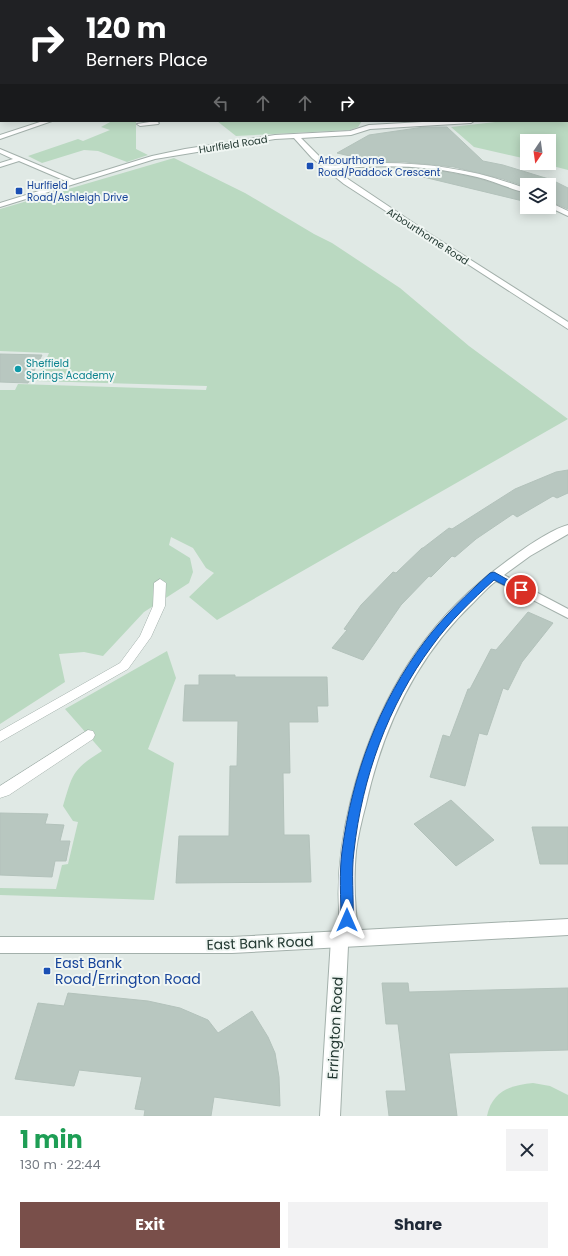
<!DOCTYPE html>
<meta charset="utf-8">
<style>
:root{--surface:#fff;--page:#f2f2f3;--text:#1f2937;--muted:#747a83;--accent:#794f4a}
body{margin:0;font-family:Poppins,sans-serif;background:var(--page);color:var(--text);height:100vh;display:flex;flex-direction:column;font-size:15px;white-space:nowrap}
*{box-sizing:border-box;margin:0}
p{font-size:13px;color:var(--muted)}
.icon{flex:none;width:22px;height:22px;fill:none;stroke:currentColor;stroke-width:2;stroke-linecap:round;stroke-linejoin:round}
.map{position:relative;height:1116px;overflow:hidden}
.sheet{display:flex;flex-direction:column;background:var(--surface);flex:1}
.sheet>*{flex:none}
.top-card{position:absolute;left:0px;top:0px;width:568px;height:122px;box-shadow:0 2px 10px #0003;background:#202124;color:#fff;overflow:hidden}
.needle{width:26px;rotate:193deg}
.buttons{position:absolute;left:520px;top:134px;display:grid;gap:8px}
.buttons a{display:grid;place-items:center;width:36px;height:36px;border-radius:0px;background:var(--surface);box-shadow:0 2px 10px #0003;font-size:20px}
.pin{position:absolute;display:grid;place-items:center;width:34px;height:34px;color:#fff;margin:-17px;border:2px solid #fff;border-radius:50%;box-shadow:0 1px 4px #0007}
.me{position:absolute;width:44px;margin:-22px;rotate:0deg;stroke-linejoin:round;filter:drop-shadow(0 0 3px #0008)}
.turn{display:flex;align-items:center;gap:14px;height:84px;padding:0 20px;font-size:18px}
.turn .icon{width:52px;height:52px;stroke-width:2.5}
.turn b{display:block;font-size:28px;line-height:34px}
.lanes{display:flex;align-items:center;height:38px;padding:0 20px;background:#0003;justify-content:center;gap:20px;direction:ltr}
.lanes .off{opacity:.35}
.round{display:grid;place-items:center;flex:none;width:42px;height:42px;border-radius:0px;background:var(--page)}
.headline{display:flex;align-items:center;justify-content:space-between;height:68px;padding:0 20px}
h1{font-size:24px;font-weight:700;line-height:30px;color:#1e9e55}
.button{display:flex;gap:8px;margin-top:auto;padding:8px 20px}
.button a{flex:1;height:46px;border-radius:0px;background:var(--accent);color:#fff;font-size:16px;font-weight:700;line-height:46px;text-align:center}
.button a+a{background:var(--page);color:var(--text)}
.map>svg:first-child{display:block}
.green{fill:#bad9c1}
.building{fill:#b8c7c0;stroke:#b3c2bb}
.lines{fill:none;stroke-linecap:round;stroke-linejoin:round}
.service-casing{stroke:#a3b0ab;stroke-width:1}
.minor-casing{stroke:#a3b0ab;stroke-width:2}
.tertiary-casing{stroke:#a3b0ab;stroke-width:2}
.secondary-casing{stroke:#a0b4ac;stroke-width:2}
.service{fill:#fff;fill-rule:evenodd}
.minor{fill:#fff;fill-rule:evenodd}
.tertiary{fill:#fff;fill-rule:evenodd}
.secondary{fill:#fff;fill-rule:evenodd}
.route{fill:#1a73e8;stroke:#114b97}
.transit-dot{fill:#1a4fb4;stroke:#f0f6f3;stroke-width:1.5}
.culture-dot{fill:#0f9aa8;stroke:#f0f6f3;stroke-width:1.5}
.labels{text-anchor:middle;stroke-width:4;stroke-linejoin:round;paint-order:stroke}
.far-street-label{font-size:10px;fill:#223831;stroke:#f0f6f3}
.far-transit-label{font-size:10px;fill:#164399;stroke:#f0f6f3;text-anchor:start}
.far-culture-label{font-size:10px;fill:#0d838f;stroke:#f0f6f3;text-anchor:start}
.near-street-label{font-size:14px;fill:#223831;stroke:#f0f6f3}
.near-transit-label{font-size:14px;fill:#164399;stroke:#f0f6f3;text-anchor:start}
</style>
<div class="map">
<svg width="568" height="1116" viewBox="0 0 568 1116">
<rect width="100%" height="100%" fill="#e0e9e5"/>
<!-- green -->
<g class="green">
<path d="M0,0H369L1,1L0,88Z"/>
<path d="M568,113V170L541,163H549V141H527V159L474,147L451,127L504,121H567Z"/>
<path d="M112,121H136V149L148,155L127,162L98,151L84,150L42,163L28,156L78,139L83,141L110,130L101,127Z"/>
<path d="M217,121H362L358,127L350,130L236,136Z"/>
<path d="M174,158L245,193L314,234L332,243L400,288L469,346L568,419L217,620L189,597L214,573L206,568L193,548L171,537L169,545L190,558L193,572L189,583L144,612L103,656L84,652L59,654L65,682L0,724V390H15L18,384L206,390L207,386L36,381L49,353L0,351V209Z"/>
<path d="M167,651L176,678L148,749L174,763L154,900L0,895V888L56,889L62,865L68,864L78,822L73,821L63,806C73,773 72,770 102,751L65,709Z"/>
<path d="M533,1083L550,1086L568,1095V1116H487C492,1091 511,1085 533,1083Z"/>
</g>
<!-- building -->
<g class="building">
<path d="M424,127H447L483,161L503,165L552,180L568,188V209L549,201V185H527V187L503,179L454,167L405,162H376L337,153L369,135Z"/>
<path d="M386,168L441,171L477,178L527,194V202Z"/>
<path d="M0,354L42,355L28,383L0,382Z"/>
<path d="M568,470V493L557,498L553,496L517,517L513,514L476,539L455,557L452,556L431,577L429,576L401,605L363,660L332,648L347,630L344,629L361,605L393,572L396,573L422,548H423L449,528L452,529L515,489L556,472Z"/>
<path d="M528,612L553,623L522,662L508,690L503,688L487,735L479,733L465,786L430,777L443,735L450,737L468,689H470L491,649L496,650Z"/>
<path d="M199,675H235V677H327L328,706H317L318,722H289L290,773H283L284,835H309L311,882L176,883L179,836H229L230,766H237L238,721H183L185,685H199Z"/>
<path d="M451,800L494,840L456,866L414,824Z"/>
<path d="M0,813L48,814L45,824L64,825L60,841H70L66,861H55L52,877L0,875Z"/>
<path d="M532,827H568V864H540Z"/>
<path d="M382,983H408L409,992L568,988V1050L449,1053L457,1116H389L386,1091H406L398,1024H386Z"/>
<path d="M68,993L148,1001L180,1008L208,1020L218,1033L252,1011L268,1037L275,1053L279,1077L280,1106L214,1097L211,1116H144L145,1110L135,1109L142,1077L79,1070L74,1086L15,1079L38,1003L64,1006Z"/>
</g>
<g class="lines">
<defs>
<g id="service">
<path d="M160,579L166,583L165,606L151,637L128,669L0,742V731L120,663L140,636L153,606L154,583Z"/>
<path d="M88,730L93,731L95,735L93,739L9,795L0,798V786Z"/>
</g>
<g id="minor">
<path d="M567,55L568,56V60L567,59Z"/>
<rect x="567" y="83" width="1" height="4"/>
<rect x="567" y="108" width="1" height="4"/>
<path d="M43,121H52L0,139V135Z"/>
<path d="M156,121L159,123L158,124L140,126L137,124Z"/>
<path d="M440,121H474L471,123L370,129L351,135L301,138L329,166C397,159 462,164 527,189V193C510,189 494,181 477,177C430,165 382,164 333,169L430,234L568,322V329L344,184L312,158L294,138L275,139L155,159L0,207V203L68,182L19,161L0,167V163L13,159L0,153V149L74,180L152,156L185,149L275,135L350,131L369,125Z"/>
<path d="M549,202L568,211V216L549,207Z"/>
<path d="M568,525V534L530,556L504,575L568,609V618L496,581C488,587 481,595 474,602C416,657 383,727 366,804C362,819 358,835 356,851C353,881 355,910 359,939L356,944L348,946L340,1116H320L331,939L334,934L341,932C335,886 340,844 351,800C375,704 423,622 503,564C519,552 549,530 568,525Z"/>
</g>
<path id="tertiary" d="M568,919V935L232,953H0V937H232Z"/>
<g id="secondary">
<path d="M477,0H487L488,1H478Z"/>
<rect x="567" y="12" width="1" height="2"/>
</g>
</defs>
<!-- service casing -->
<use href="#service" class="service-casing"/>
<!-- minor casing -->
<use href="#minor" class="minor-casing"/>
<!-- tertiary casing -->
<use href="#tertiary" class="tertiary-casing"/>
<!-- secondary casing -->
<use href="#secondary" class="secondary-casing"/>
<!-- service -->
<use href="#service" class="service"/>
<!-- minor -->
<use href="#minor" class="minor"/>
<!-- tertiary -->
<use href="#tertiary" class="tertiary"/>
<!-- secondary -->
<use href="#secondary" class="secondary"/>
</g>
<!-- route -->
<path class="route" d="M494,572L526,590L521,593L518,592L494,580C472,600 450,621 432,646C388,705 362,778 354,851C351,873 354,898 353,920L352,924L347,926L342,924L341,920C341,898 339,873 342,851C352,775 379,702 425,641C444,616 467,594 490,573Z"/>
<!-- markers -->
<g class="transit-dot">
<rect x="306" y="162" width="8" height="8" rx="2"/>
<rect x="15" y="187" width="8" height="8" rx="2"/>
<rect x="43" y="967" width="8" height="8" rx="2"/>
</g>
<circle class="culture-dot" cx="18" cy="369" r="4"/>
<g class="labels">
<!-- far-street labels -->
<g class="far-street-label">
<text transform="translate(233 144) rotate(-9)" y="4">Hurlfield Road</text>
<text transform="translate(428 236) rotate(33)" y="4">Arbourthorne Road</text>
</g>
<!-- far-transit labels -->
<g class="far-transit-label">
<text x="318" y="164">Arbourthorne<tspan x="318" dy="12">Road/Paddock Crescent</tspan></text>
<text x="27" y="189">Hurlfield<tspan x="27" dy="12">Road/Ashleigh Drive</tspan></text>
</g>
<!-- far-culture labels -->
<g class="far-culture-label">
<text x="26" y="367">Sheffield<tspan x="26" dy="12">Springs Academy</tspan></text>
</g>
<!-- near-street labels -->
<g class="near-street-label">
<text transform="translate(260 943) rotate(-2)" y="5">East Bank Road</text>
<text transform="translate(335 1028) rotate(-87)" y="5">Errington Road</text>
</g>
<!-- near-transit labels -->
<g class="near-transit-label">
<text x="55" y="968">East Bank<tspan x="55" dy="16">Road/Errington Road</tspan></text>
</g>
</g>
</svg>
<div class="buttons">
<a><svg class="needle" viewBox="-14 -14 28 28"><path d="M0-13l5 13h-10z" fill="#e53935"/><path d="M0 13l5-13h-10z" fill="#747a83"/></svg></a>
<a><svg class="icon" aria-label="layers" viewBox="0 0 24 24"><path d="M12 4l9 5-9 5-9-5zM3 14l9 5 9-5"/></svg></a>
</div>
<div class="pin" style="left:521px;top:590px;background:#d93025"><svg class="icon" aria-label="arrive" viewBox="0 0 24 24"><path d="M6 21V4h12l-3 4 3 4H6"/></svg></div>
<svg class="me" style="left:347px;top:920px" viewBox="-20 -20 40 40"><path d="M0-17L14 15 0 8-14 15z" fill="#1a73e8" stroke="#fff" stroke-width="4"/></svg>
<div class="top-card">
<div class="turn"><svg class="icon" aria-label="right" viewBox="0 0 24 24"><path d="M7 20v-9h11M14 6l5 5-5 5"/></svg><div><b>120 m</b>Berners Place</div></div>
<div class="lanes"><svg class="icon off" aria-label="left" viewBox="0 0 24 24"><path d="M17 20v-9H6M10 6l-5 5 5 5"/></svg><svg class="icon off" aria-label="ahead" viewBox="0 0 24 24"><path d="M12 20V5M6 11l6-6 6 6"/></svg><svg class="icon off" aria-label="ahead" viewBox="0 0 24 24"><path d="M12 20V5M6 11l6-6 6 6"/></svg><svg class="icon" aria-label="right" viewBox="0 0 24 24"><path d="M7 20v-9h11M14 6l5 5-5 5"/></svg></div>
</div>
</div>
<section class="sheet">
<div class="headline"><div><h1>1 min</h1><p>130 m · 22:44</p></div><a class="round"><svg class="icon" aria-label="close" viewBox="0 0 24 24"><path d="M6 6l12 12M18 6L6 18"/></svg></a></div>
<div class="button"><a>Exit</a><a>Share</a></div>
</section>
